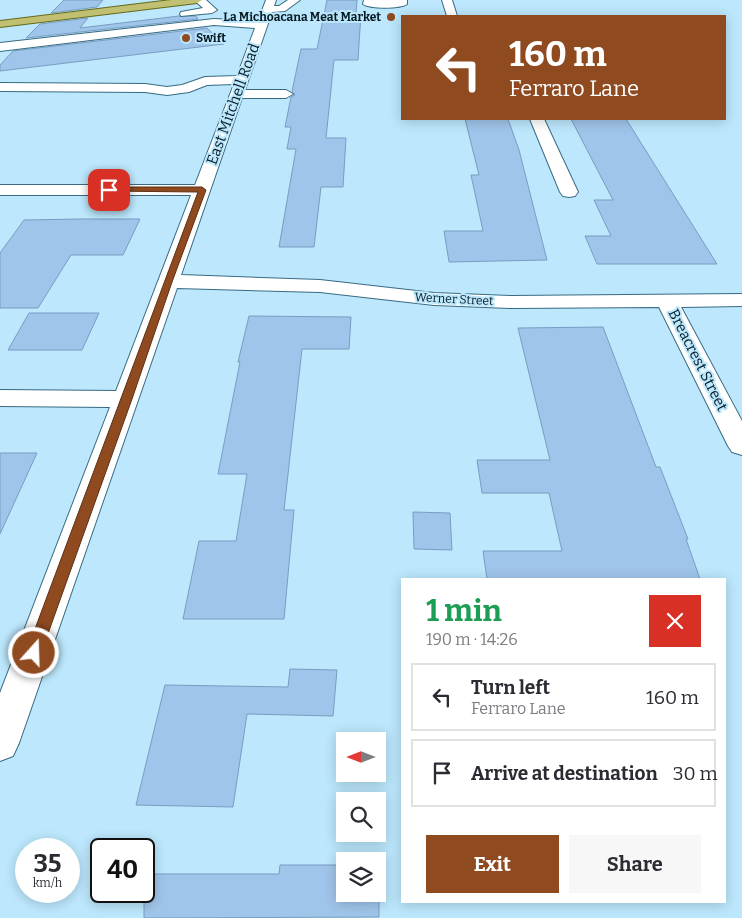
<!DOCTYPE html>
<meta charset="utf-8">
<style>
:root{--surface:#fff;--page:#f7f7f7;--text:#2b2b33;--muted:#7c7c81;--line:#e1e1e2;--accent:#8f4a20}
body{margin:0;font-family:Bitter,serif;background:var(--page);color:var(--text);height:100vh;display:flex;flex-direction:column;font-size:19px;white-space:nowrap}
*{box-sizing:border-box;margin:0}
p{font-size:16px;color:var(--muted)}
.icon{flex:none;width:28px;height:28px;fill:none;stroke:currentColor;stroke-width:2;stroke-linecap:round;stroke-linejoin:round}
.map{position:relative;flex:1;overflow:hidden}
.details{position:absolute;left:401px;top:578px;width:325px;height:325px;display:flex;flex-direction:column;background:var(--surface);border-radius:0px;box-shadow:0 2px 12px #0003}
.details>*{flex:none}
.guide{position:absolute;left:401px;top:15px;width:325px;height:105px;border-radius:0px;box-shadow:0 2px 12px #0003;background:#8f4a20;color:#fff;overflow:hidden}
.needle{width:32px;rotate:270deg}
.controls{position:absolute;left:336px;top:732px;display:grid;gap:10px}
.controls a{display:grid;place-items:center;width:50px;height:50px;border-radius:0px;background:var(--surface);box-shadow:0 2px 12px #0003;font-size:25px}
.speed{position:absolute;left:15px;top:838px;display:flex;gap:10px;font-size:25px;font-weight:700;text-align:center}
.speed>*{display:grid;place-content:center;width:65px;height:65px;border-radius:50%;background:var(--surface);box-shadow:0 2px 12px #0003;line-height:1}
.speed small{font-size:12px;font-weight:400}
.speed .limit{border:2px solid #111;border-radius:8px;background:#fff;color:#111}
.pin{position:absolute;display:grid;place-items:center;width:42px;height:42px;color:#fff;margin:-21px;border-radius:10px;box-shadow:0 2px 8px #0006}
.me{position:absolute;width:55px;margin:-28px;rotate:20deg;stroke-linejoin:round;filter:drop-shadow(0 0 4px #0008)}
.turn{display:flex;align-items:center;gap:18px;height:105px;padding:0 25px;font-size:22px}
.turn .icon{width:65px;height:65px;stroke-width:2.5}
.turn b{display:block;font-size:35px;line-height:42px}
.round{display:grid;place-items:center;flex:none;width:52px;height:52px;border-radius:0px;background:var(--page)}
.summary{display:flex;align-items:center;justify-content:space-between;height:85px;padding:0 25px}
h1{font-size:30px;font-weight:700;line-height:38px;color:#1e9e55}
.action{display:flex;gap:10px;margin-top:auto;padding:10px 25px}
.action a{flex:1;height:58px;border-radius:0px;background:var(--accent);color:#fff;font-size:20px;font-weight:700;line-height:58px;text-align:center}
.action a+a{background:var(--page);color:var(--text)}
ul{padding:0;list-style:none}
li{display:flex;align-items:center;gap:15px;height:68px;margin:0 10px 8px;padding:0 15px;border:2px solid var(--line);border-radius:0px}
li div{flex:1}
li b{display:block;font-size:19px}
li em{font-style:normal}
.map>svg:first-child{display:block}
.building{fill:#a0c5ea;stroke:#799dc1}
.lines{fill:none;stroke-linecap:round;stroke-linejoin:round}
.minor-casing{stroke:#386b82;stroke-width:2}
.major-casing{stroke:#646a1a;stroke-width:2}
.minor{fill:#fff;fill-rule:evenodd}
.major{fill:#c0bf72;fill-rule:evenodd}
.route{fill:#8f4a20;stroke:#5d3015}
.poi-dot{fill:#8f4a20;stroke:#bce7fc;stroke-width:2}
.labels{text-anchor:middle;stroke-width:4;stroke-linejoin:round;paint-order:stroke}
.far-poi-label{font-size:12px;font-weight:bold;fill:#061b24;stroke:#bce7fc;text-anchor:end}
.far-street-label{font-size:12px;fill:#061b24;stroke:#bce7fc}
.street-label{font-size:15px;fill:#061b24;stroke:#bce7fc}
</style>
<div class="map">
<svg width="742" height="918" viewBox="0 0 742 918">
<rect width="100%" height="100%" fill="#bce7fc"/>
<!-- building -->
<g class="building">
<path d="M64,0H103L97,7L51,13Z"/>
<path d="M327,0H357L356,13H361L358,60H334L326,138H346L343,187H321L314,247H279L296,149H287L291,127H285L291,97L295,95L292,91L301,49H317Z"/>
<path d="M179,16H196L198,19L26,38L40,24L88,18L80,28Z"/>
<path d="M207,28L224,44L0,71V65L13,51Z"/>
<path d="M465,119H508L519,150L547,260L449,262L444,231H483L471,175H479Z"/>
<path d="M571,119H626L717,264H597L585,236H611L594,200H613Z"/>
<path d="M82,219H140L123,255H71L38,308H0V253L24,220Z"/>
<path d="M29,313H99L82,350H8Z"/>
<path d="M249,316L351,317L349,349H302L284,510H294L284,619H183L199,541H236L247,474H218L240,362H238Z"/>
<path d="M603,327L656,467H660L688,539H686L700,579H487L483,551H562L549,493H482L477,460H550L518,328Z"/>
<path d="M0,453H37L0,534Z"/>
<path d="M413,512L450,513L452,550L414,549Z"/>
<path d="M290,669L337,670L333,716L247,714L233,807L136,805L165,685L288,687Z"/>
<path d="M280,865H345V894H378L379,865V917L144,918V874H279Z"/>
</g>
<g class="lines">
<defs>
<g id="minor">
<path d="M194,0H206L217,10L212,13L181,16L180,14L181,12L203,8Z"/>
<path d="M266,0H276L274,6H279L288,0H300L285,11L272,12L245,90H286L293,94L286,98H242L181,275L320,280L434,293L511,296L742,294V306L681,307L742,421V455L732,452L728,446L659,307L511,308L434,305L320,292L177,288L19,743L13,756L0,761V693L110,407L0,406V390L116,391L191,195H0V185H195L234,84L207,85L189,92L167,95L145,92L0,91V83L145,84L167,87L182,85L205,77L237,76L255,28L214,25L0,51V43L214,19L258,21Z"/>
<path d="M364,0H407V4C401,9 369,9 363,4Z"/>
<path d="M442,0H452L457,16H447Z"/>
<path d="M530,119H544L578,192L575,196L569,197L563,196L560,192Z"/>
</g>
<path id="major" d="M171,0H202L197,3L0,27V21Z"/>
</defs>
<!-- minor casing -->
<use href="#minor" class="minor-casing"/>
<!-- major casing -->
<use href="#major" class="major-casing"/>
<!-- minor -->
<use href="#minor" class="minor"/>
<!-- major -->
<use href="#major" class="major"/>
</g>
<!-- route -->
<path class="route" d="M109,187H202L206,190L172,282L132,399L41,653L39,657L34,659L28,657L26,653L198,192L107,191L106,190Z"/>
<!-- markers -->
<g class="poi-dot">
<circle cx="391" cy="17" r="5"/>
<circle cx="186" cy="38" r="5"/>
</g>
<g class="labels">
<!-- far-poi labels -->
<g class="far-poi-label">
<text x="381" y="21">La Michoacana Meat Market</text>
<text x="196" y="42" text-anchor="start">Swift</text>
</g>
<!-- far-street labels -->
<g class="far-street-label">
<text transform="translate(454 299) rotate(3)" y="4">Werner Street</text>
</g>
<!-- street labels -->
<g class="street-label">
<text transform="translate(233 104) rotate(-70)" y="5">East Mitchell Road</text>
<text transform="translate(698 360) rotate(63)" y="5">Breacrest Street</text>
</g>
</g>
</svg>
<div class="controls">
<a><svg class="needle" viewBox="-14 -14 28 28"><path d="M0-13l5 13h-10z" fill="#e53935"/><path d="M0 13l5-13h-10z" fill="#7c7c81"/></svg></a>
<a><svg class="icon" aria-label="search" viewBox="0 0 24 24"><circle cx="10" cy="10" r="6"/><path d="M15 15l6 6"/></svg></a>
<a><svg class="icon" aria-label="layers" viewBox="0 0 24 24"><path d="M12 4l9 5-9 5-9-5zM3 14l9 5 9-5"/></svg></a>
</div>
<div class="speed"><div>35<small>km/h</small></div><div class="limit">40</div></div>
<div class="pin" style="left:109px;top:190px;background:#d93025"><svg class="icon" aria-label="arrive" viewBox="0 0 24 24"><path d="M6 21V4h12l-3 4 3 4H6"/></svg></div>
<svg class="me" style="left:34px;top:653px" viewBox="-20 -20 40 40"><circle r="17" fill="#8f4a20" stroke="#fff" stroke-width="3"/><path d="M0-11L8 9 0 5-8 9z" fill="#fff"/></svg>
<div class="guide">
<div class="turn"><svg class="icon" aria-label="left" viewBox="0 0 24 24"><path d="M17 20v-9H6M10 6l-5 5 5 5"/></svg><div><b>160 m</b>Ferraro Lane</div></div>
</div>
<section class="details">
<div class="summary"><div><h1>1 min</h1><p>190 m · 14:26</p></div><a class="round" style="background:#d93025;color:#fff"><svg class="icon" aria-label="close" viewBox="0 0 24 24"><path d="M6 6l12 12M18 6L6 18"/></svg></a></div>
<ul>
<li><svg class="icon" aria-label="left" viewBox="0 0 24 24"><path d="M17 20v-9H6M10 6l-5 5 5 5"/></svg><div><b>Turn left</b><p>Ferraro Lane</p></div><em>160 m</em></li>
<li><svg class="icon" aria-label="arrive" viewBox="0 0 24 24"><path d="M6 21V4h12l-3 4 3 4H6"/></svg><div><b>Arrive at destination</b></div><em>30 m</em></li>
</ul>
<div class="action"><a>Exit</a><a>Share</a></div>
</section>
</div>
